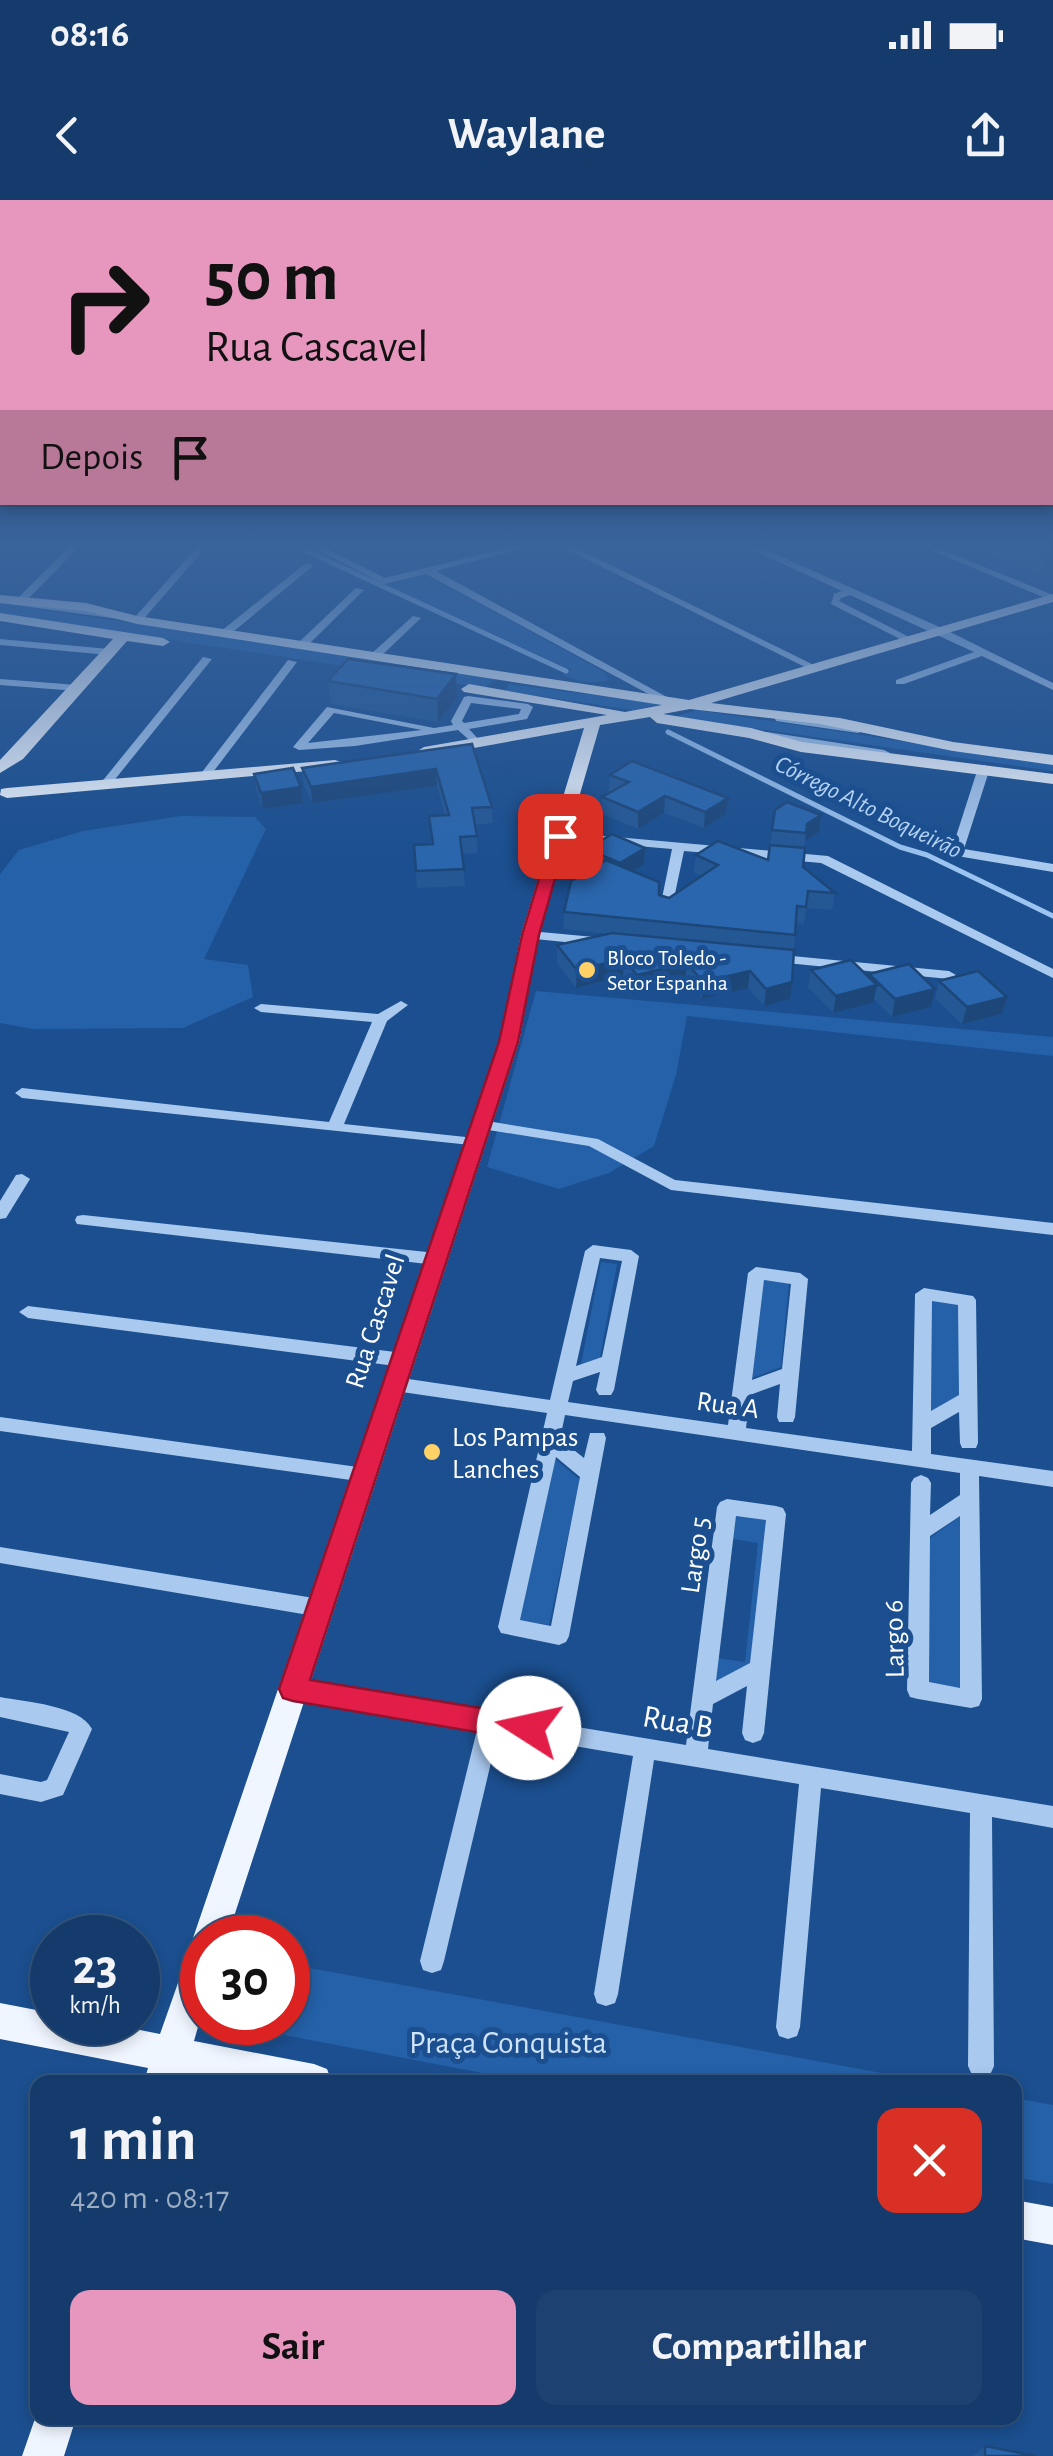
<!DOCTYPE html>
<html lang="pt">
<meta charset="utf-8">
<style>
:root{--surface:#143b6b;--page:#1d4271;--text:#f1f3f6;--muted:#9dadc1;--line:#33557e;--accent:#e797bd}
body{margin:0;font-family:"Alegreya Sans",sans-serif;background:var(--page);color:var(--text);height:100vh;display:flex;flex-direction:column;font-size:38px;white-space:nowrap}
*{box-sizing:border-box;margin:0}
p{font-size:32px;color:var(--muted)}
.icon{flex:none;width:55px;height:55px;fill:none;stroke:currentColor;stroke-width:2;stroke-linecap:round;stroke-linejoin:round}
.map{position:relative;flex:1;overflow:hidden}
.sheet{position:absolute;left:30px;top:1875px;width:992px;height:350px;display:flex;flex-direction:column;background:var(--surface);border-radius:20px;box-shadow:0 5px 15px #0003,0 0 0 2px var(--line)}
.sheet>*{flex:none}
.banner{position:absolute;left:0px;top:0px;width:1055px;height:305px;box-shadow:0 5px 15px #0003,0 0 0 2px var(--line);background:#e797bd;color:#111;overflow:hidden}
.speed{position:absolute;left:30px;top:1715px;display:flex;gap:20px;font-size:50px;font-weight:700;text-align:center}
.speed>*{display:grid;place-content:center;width:130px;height:130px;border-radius:50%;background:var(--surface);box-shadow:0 5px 15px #0003,0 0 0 2px var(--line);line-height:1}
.speed small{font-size:25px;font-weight:400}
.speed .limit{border:15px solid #d22;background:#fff;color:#111}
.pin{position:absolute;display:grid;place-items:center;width:85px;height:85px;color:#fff;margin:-42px;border-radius:20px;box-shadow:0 5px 15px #0006}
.me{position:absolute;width:110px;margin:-55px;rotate:280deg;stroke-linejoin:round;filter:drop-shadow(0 0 8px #0008)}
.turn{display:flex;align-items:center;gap:35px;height:210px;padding:0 40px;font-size:45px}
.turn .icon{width:130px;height:130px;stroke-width:2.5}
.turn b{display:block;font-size:70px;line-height:85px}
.then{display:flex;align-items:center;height:95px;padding:0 40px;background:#0003;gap:20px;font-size:38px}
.round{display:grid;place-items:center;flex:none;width:105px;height:105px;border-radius:20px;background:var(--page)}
.overview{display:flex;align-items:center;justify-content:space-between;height:170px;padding:0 40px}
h1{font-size:60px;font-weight:600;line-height:75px}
.cta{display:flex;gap:20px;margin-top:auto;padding:20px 40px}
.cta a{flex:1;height:115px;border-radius:20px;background:var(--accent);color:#111;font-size:40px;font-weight:600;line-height:115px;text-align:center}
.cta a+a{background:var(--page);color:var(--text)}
.status{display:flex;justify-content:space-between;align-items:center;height:70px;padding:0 50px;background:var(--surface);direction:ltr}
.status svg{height:28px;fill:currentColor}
header{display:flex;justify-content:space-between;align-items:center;height:130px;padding:0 40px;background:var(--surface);font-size:45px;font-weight:600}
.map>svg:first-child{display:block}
.green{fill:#2461a8}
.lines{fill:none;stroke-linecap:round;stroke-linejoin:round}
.stream{stroke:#9cc4f0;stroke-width:5}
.minor{fill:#a9c9ee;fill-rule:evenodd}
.major{fill:#f0f6ff;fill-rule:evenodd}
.wall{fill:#245895}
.shaded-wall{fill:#1d4779}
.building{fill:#2a66ad;stroke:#1d4779;stroke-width:2.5}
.route{fill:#e11d48;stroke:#92132f;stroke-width:2.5}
.poi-dot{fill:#ffd166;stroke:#1b4f8f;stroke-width:4}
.labels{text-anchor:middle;stroke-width:10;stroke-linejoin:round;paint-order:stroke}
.far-poi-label{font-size:22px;fill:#fff;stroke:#1b4f8f;text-anchor:start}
.far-water-label{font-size:25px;font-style:italic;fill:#b5d3f5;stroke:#1b4f8f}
.street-label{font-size:28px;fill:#fff;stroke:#1b4f8f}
.poi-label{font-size:28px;fill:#fff;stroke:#1b4f8f;text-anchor:start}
.near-street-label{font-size:32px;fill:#fff;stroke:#1b4f8f}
.near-park-label{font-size:32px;fill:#cfe3fa;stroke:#1b4f8f}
</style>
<div class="status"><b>08:16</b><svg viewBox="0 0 49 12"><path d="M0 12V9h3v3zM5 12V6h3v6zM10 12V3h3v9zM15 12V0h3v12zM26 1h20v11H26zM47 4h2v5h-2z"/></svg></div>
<header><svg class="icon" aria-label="back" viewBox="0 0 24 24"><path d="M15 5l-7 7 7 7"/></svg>Waylane<svg class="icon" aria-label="share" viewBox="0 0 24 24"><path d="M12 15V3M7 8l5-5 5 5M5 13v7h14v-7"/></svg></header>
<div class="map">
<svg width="1053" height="2256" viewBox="0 0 1053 2256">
<rect width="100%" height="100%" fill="#1b4f8f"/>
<!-- green -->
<g class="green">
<path d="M425,374L604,472L609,479C595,486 576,481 562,474L572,470L384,384Z"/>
<path d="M0,403L496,479L484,488L0,413Z"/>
<path d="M509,484L661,504L633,510L506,491Z"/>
<path d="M697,510L1053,564V571L674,517Z"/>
<path d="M181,616L255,617L266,629L204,759L248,765L253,797L183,828L32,829L0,823V674L19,650L83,631Z"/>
<path d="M536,791L1053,837V856L687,816L676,875L654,946L609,973L559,989L487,967Z"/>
<path d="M601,1062L617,1064L600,1158L581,1164Z"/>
<path d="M764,1080L789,1083L781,1167L752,1178Z"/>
<path d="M932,1100L960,1103V1196L931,1212Z"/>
<path d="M555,1259L580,1280L549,1425L520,1420Z"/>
<path d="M736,1315L768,1320L753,1465L714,1485L717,1458L745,1462L758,1343L733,1339Z"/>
<path d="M960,1316V1490L928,1484L930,1338Z"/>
<path d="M288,1764L931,1882H530L221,1823L288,1822Z"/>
<path d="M1015,1898L1053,1905V1984L1015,1977Z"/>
</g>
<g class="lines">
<!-- stream -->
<g class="stream">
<path d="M298,347L566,471"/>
<path d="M668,532L900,647L927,655L1053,716"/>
</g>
<!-- minor -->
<g class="minor">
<path d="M69,347H79L26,401L135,417L197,347H206L141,422L0,403V397L17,399Z"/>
<path d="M311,347H323L385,378L511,347H528L436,371L676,502L667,504L426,374L384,384Z"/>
<path d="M562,347H574L820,468L811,470Z"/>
<path d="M746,347H759L944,429L1053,483V490L982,456L904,484H896V480L974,452L850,395L841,398L839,401L915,440L906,442L831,404L834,394L842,391Z"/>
<path d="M923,347H936L1053,395V401Z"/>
<path d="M306,363L314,365L228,436H220V432Z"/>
<path d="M356,388L364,390L305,448H297V444Z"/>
<path d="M413,416L421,418L378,459H370V455Z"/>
<path d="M0,439L109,449L114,452L109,455L0,445Z"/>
<path d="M203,457L212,459L108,588H100V584Z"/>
<path d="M288,460L297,462L207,580H199V576Z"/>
<path d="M0,479L77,485L82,488L77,491L0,485Z"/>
<path d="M468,496L528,504L533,507L527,519L469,529L482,543L476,546L458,530L355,546L299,550L293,547L327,507L434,528L453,525L451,521L464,497ZM471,503L521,509L519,514L464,523L462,521ZM334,513L422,530L308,543Z"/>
<path d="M780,516L858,527L864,530L858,533L776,521L775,519Z"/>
<path d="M767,532L884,550L890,553L884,556L763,537L761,535Z"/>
<path d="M984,565L990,568L964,649L1053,664V672L957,656L951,652L978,568Z"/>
<path d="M560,632L828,656L1053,769V778L821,663L684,651L672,708L666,712L661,711L660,708L672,649L556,639V633Z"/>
<path d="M530,731L605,738L612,742L605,746L525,738L523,735Z"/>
<path d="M771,754L949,771L956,775L949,779L766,761L764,758Z"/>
<path d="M401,801L408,805L387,821L344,924L475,938L483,943L480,946L22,898L15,893L22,888L329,922L372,822L261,812L254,808L261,804L378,814Z"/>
<path d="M481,920L598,939L675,980L1053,1023V1035L671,990L589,946L476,928L473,925L476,922Z"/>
<path d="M22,974L30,979L6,1018L0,1019V1001L16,975Z"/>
<path d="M83,1015L436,1053L444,1059L436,1065L77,1024L75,1020L77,1016Z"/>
<path d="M593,1045L631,1050L639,1056L614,1190L611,1195H599L596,1190L600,1172L573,1181L568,1202L728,1225L748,1073L756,1067L800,1073L808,1079L795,1217L793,1222H779L777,1217L780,1184L750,1195L746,1228L912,1251L915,1094L924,1088L973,1096L976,1100L978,1243L976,1248H962L960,1243L959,1212L931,1228V1254L1053,1271V1287L979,1276L982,1499L979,1506L971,1508L918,1499L910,1497L907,1490L911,1283L914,1278L921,1275L928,1278L931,1283L930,1315L960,1295V1273L565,1215L560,1239L584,1258L590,1233H604L606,1238L569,1436L566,1442L559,1445L501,1433L498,1427L547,1213L395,1191L389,1189L386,1184L389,1179L395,1177L550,1200L585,1051ZM600,1058L622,1061L602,1157L576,1166ZM764,1080L791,1084L782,1169L752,1180ZM932,1101L958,1105L959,1195L931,1211ZM556,1257L580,1277L551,1426L520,1420ZM960,1316V1488L929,1482L930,1336Z"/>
<path d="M28,1106L403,1153L412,1160L403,1167L28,1118L19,1112Z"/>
<path d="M0,1217L365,1268L372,1270L375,1275L372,1280L365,1282L0,1231Z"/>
<path d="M727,1299L776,1306L783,1308L786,1314L764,1533L761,1540L753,1543L745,1540L742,1533L747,1486L713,1504L708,1549L1053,1606V1628L992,1617L994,1866L990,1875L981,1879L972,1875L968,1866L970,1613L821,1588L800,1827L797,1836L788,1839L779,1836L776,1827L799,1584L654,1560L618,1794L615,1803L606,1806L597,1803L594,1794L633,1556L498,1533L444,1761L441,1770L432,1773L423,1770L420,1761L477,1530L293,1498L285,1496L282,1489L285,1482L293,1480L686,1545L717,1307L720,1302ZM736,1316L766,1320L750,1463L716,1481Z"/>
<path d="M0,1347L320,1399L327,1402L330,1408L327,1414L320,1417L0,1363Z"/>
<path d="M0,1497C25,1502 80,1505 92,1529L63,1595L41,1602L0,1594V1574L41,1582L47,1580L69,1532L0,1517Z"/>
</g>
<!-- major -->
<g class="major">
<path d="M1053,394V402L711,503L840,518L953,542L1053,555V565L953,551L820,524L690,509L663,514L751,528L802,542L1053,574V584L801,552L749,538L657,523L650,517L600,525L539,735L519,842L227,1738H202V1813L194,1841L314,1864L327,1869L332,1882H223L183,1875L180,1882H144L148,1868L0,1839V1803L52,1813V1822H100L160,1834L190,1749L196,1746L193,1738L499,842L521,735L584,528L424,557L416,552L424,547L607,515L464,492L461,489L469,484L625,512L662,505L137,424L86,411L0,403V395L86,403L137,416L689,500Z"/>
<path d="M0,413L163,438L170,442L163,446L127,441L23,559L0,573V560L113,439L0,421Z"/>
<path d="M335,560L341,562V568L7,598L0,595L1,589L7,588Z"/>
<path d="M1015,2000L1053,2007V2045L1015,2038Z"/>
<path d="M38,2210V2218H76L64,2256H22Z"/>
</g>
</g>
<!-- wall -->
<g class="wall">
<path d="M969,347H1053V371L1042,375Z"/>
<path d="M456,474L457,497L438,522L330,504L328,481Z"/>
<path d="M472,544L492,607L493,623L475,625L478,653L462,654L465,686L417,688L414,645L431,644L429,616L445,615L437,586L312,603L304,585L302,568Z"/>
<path d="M254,574L301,587L303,603L263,609L256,590Z"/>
<path d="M610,575L728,598L726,614L704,628L664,613L638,629L602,614V597L611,592L609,591Z"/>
<path d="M775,610L819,632L805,641L803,667L835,693L832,710L806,708L804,724L796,723L790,799L764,806L748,788L702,799L685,780L636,792L623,776L576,788L557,763V745L609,734L563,729L564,712L592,668L586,666L587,649L645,648L644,664L633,671L659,695L669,698L702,676L694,672L696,655L768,660Z"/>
<path d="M811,770L868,777L869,774L931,807L892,817L874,799L873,803L833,813L808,787Z"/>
<path d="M939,781L1007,797L1002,814L962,824L935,798Z"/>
<path d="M985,2246L1035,2256H973Z"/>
</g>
<!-- shaded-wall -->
<g class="shaded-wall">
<path d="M1053,352V371L1042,375L1047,354Z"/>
<path d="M456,474L457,497L438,522L437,499Z"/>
<path d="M436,569L437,586L312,603L311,587Z"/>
<path d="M301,587L303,603L263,609L261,593Z"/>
<path d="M665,596L664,613L638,629V612Z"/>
<path d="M728,598L726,614L704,628L705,612Z"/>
<path d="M821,615L819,632L805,641L807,624Z"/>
<path d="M645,648L644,664L620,680V663Z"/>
<path d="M624,759L623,776L576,788L577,770Z"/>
<path d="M687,763L685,780L636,792L637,775Z"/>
<path d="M750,771L748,788L702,799L703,782Z"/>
<path d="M792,782L790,799L764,806L766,789Z"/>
<path d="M877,785L873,803L833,813L836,796Z"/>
<path d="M935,789L931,807L892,817L895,799Z"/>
<path d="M1007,797L1002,814L962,824L967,807Z"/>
</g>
<!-- building -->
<g class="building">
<path d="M1029,347H1053V352L1047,354Z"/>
<path d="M348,459L456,474L437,499L328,481Z"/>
<path d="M472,544L492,607L472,608L477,636L460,637L464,669L416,671L414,645L433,644L429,616L449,615L436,569L311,587L302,568Z"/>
<path d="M632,561L728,598L705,612L665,596L638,612L602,597L629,582L610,575Z"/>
<path d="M293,568L301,587L261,593L254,574Z"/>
<path d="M787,602L821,615L807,624L806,633L772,630L775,610Z"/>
<path d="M612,634L645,648L620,663L587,649Z"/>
<path d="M718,641L768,660L770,645L805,648L803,667L835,693L808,691L806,707L797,706L795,735L564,712L571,681L606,660L659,682V695L669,698L718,665L696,655Z"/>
<path d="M612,733L794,750L792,782L766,789L750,771L703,782L687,763L637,775L624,759L577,770L557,745Z"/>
<path d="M851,760L877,785L836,796L811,770Z"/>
<path d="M909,764L935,789L895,799L869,774Z"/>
<path d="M978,771L1007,797L967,807L939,781Z"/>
<path d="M985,2246L1035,2256H985Z"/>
</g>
<!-- sky -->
<linearGradient id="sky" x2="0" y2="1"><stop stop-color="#0f2b4f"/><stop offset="0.52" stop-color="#39639b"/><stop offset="1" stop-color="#39639b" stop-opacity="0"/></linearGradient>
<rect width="1053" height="663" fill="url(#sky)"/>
<!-- route -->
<path class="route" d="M560,631L567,636L539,735L518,842L310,1480L529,1516L539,1520L543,1528L539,1537L529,1541L293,1501L283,1498L279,1489L499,842L522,735L552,636Z"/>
<!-- markers -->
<g class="poi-dot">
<circle cx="587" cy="770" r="10"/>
<circle cx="432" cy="1252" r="10"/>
</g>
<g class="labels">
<!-- far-poi labels -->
<g class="far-poi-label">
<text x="607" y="765">Bloco Toledo -<tspan x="607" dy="25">Setor Espanha</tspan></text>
</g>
<!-- far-water labels -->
<g class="far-water-label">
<text transform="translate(869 606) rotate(26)" y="9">Córrego Alto Boqueirão</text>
</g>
<!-- street labels -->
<g class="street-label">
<text transform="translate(374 1121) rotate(-72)" y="10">Rua Cascavel</text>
<text transform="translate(728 1204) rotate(8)" y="10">Rua A</text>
<text transform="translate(694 1355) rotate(-82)" y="10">Largo 5</text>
<text transform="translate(893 1439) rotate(-91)" y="10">Largo 6</text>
</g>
<!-- poi labels -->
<g class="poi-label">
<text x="452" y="1246">Los Pampas<tspan x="452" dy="32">Lanches</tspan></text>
</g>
<!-- near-street labels -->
<g class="near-street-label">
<text transform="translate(678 1521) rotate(10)" y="11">Rua B</text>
</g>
<!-- near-park labels -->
<g class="near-park-label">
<text x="508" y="1853">Praça Conquista</text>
</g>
</g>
</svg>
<div class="speed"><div>23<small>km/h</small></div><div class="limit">30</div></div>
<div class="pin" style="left:560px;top:636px;background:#d93025"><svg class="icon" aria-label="arrive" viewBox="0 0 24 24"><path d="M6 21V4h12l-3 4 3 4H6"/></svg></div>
<svg class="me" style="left:529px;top:1528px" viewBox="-20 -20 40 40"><circle r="19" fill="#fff"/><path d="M0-13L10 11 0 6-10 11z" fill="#e11d48"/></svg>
<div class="banner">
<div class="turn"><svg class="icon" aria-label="right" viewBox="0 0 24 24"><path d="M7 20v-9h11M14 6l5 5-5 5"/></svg><div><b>50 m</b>Rua Cascavel</div></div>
<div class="then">Depois<svg class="icon" aria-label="arrive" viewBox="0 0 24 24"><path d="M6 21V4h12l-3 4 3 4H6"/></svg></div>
</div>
<section class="sheet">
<div class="overview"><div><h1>1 min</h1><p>420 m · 08:17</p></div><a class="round" style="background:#d93025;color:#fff"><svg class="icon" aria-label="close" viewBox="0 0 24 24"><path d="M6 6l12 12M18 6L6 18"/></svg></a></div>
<div class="cta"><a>Sair</a><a>Compartilhar</a></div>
</section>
</div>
